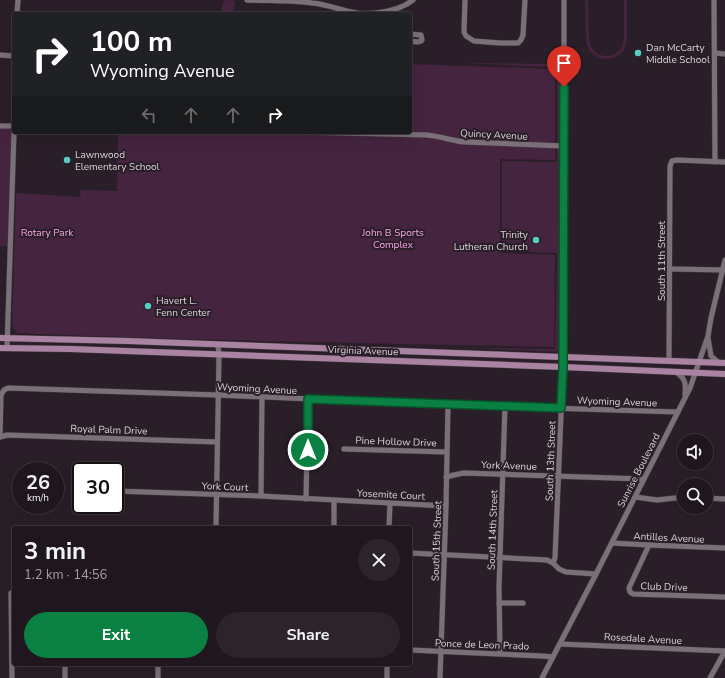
<!DOCTYPE html>
<meta charset="utf-8">
<style>
:root{--surface:#20171e;--page:#2d242b;--text:#f1f3f6;--muted:#a29fa4;--line:#3d363c;--accent:#0b8043}
body{margin:0;font-family:"Nunito Sans",sans-serif;background:var(--page);color:var(--text);height:100vh;display:flex;flex-direction:column;font-size:15px;white-space:nowrap}
*{box-sizing:border-box;margin:0}
p{font-size:13px;color:var(--muted)}
.icon{flex:none;width:22px;height:22px;fill:none;stroke:currentColor;stroke-width:2;stroke-linecap:round;stroke-linejoin:round}
.map{position:relative;flex:1;overflow:hidden}
.drawer{position:absolute;left:12px;top:526px;width:400px;height:140px;display:flex;flex-direction:column;background:var(--surface);border-radius:4px;box-shadow:0 4px 16px #0002,0 0 0 1px var(--line)}
.drawer>*{flex:none}
.banner{position:absolute;left:12px;top:12px;width:400px;height:122px;border-radius:4px;box-shadow:0 4px 16px #0002,0 0 0 1px var(--line);background:#202124;color:#fff;overflow:hidden}
.fabs{position:absolute;left:677px;top:434px;display:grid;gap:8px}
.fabs a{display:grid;place-items:center;width:36px;height:36px;border-radius:50%;background:var(--surface);box-shadow:0 4px 16px #0002,0 0 0 1px var(--line);font-size:20px}
.speed{position:absolute;left:12px;top:462px;display:flex;gap:8px;font-size:20px;font-weight:700;text-align:center}
.speed>*{display:grid;place-content:center;width:52px;height:52px;border-radius:50%;background:var(--surface);box-shadow:0 4px 16px #0002,0 0 0 1px var(--line);line-height:1}
.speed small{font-size:10px;font-weight:400}
.speed .limit{border:2px solid #111;border-radius:6px;background:#fff;color:#111}
.pin{position:absolute;display:grid;place-items:center;width:34px;height:34px;color:#fff;margin:-41px -17px;border-radius:50% 50% 50% 0;rotate:-45deg;box-shadow:0 0 4px #0007}
.pin .icon{rotate:45deg}
.me{position:absolute;width:44px;margin:-22px;rotate:0deg;stroke-linejoin:round;filter:drop-shadow(0 0 3px #0008)}
.turn{display:flex;align-items:center;gap:14px;height:84px;padding:0 12px;font-size:18px}
.turn .icon{width:52px;height:52px;stroke-width:2.5}
.turn b{display:block;font-size:28px;line-height:34px}
.lanes{display:flex;align-items:center;height:38px;padding:0 12px;background:#0003;justify-content:center;gap:20px;direction:ltr}
.lanes .off{opacity:.35}
.round{display:grid;place-items:center;flex:none;width:42px;height:42px;border-radius:21px;background:var(--page)}
.summary{display:flex;align-items:center;justify-content:space-between;height:68px;padding:0 12px}
h1{font-size:24px;font-weight:700;line-height:30px}
.button{display:flex;gap:8px;margin-top:auto;padding:8px 12px}
.button a{flex:1;height:46px;border-radius:24px;background:var(--accent);color:#fff;font-size:16px;font-weight:700;line-height:46px;text-align:center}
.button a+a{background:var(--page);color:var(--text)}
.map>svg:first-child{display:block}
.green{fill:#45243f}
.lines{fill:none;stroke-linecap:round;stroke-linejoin:round}
.minor-casing{stroke:#463e44;stroke-width:6}
.major-casing{stroke:#463e44;stroke-width:7}
.minor{stroke:#7b6f78;stroke-width:5}
.major{stroke:#aa83a2;stroke-width:6}
.route-casing{stroke:#07532c;stroke-width:10}
.route{stroke:#0b8043;stroke-width:7}
.poi-dot{fill:#57cec1;stroke:#2a1f28;stroke-width:1.5}
.labels{text-anchor:middle;stroke-width:4;stroke-linejoin:round;paint-order:stroke}
.poi-label{font-size:10px;fill:#dad3d8;stroke:#2a1f28;text-anchor:start}
.street-label{font-size:10px;fill:#dad3d8;stroke:#2a1f28}
.park-label{font-size:10px;fill:#f9a4e9;stroke:#2a1f28}
</style>
<div class="map">
<svg width="725" height="678" viewBox="0 0 725 678">
<rect width="100%" height="100%" fill="#2a1f28"/>
<!-- green -->
<g class="green">
<path d="M225,0L235,1L234,14H221L222,4Z"/>
<path d="M585,0H588L589,38C591,62 622,62 624,38V0H627V38L626,44L624,50L619,55L613,58L607,59L600,58L594,55L590,51L587,45L586,38Z"/>
<path d="M460,63L562,64V144L557,143V69L556,67Z"/>
<path d="M410,64L555,69V160L500,159V253L555,255L554,347C375,343 196,341 17,333L12,326L16,193L80,197L81,190L117,191L118,132H410Z"/>
<path d="M0,128L13,129L9,246H0Z"/>
<path d="M557,148H562L561,352L463,348L553,349L555,348L557,254L555,253L502,251V161L556,162L557,160Z"/>
</g>
<g class="lines">
<defs>
<g id="minor">
<path d="M247,0C269,1 291,0 312,3C325,4 338,9 351,12C369,16 398,12 413,0"/>
<path d="M465,0L464,32L466,36L474,41L500,43H518L521,40L523,35L525,0"/>
<path d="M714,0L715,162"/>
<path d="M17,14L18,0"/>
<path d="M410,34L421,35L422,40L421,41L417,42L410,41"/>
<path d="M715,53L725,54"/>
<path d="M0,55L14,56"/>
<path d="M0,126H14"/>
<path d="M305,132L427,135C440,136 452,141 465,142L564,146"/>
<path d="M670,269L725,270"/>
<path d="M708,338L711,356L719,363"/>
<path d="M7,348L14,132"/>
<path d="M669,361L670,166L672,161L677,160L725,162"/>
<path d="M676,372C686,379 686,384 685,395"/>
<path d="M0,436L1,395L4,390L8,388L218,395L448,405L678,412"/>
<path d="M0,437L7,435L217,442"/>
<path d="M344,449L447,452"/>
<path d="M446,477L454,475L464,473L643,479"/>
<path d="M115,491L261,496L446,506"/>
<path d="M261,496L262,397"/>
<path d="M635,497L657,500L684,497"/>
<path d="M706,498L725,499"/>
<path d="M306,499L308,399"/>
<path d="M216,528L219,355L218,345"/>
<path d="M334,528V500"/>
<path d="M389,528L390,503"/>
<path d="M612,543L649,545L725,548"/>
<path d="M649,545L629,588L630,592L633,594L725,597"/>
<path d="M410,553L547,560L553,563L559,569L566,572L596,574"/>
<path d="M553,563L555,558L563,367L564,146V0"/>
<path d="M11,593L12,678"/>
<path d="M499,603H523"/>
<path d="M560,644L725,651L710,678"/>
<path d="M410,650L542,656L553,657"/>
<path d="M500,654L499,587L505,406"/>
<path d="M387,664V678"/>
<path d="M65,678V664"/>
<path d="M158,678V664"/>
<path d="M440,678L446,506L448,405"/>
<path d="M542,678L596,574L690,388L708,336L711,318L725,260"/>
</g>
<g id="major">
<path d="M0,338L128,341L725,363"/>
<path d="M0,348L71,349L563,367L725,374"/>
</g>
</defs>
<!-- minor casing -->
<use href="#minor" class="minor-casing"/>
<!-- major casing -->
<use href="#major" class="major-casing"/>
<!-- minor -->
<use href="#minor" class="minor"/>
<!-- major -->
<use href="#major" class="major"/>
</g>
<g class="lines">
<defs>
<path id="route" d="M308,450V399L561,408L563,367L564,87"/>
</defs>
<!-- route casing -->
<use href="#route" class="route-casing"/>
<!-- route -->
<use href="#route" class="route"/>
</g>
<!-- markers -->
<g class="poi-dot">
<circle cx="638" cy="53" r="4"/>
<circle cx="67" cy="160" r="4"/>
<circle cx="536" cy="240" r="4"/>
<circle cx="148" cy="306" r="4"/>
</g>
<g class="labels">
<!-- poi labels -->
<g class="poi-label">
<text x="646" y="51">Dan McCarty<tspan x="646" dy="12">Middle School</tspan></text>
<text x="75" y="158">Lawnwood<tspan x="75" dy="12">Elementary School</tspan></text>
<text x="528" y="238" text-anchor="end">Trinity<tspan x="528" dy="12">Lutheran Church</tspan></text>
<text x="156" y="304">Havert L.<tspan x="156" dy="12">Fenn Center</tspan></text>
</g>
<!-- street labels -->
<g class="street-label">
<text transform="translate(494 134) rotate(3)" y="4">Quincy Avenue</text>
<text transform="translate(661 261) rotate(-90)" y="4">South 11th Street</text>
<text transform="translate(363 350) rotate(2)" y="4">Virginia Avenue</text>
<text transform="translate(257 388) rotate(3)" y="4">Wyoming Avenue</text>
<text transform="translate(617 401) rotate(2)" y="4">Wyoming Avenue</text>
<text transform="translate(109 429) rotate(2)" y="4">Royal Palm Drive</text>
<text transform="translate(396 441) rotate(2)" y="4">Pine Hollow Drive</text>
<text transform="translate(550 461) rotate(-88)" y="4">South 13th Street</text>
<text transform="translate(509 465) rotate(2)" y="4">York Avenue</text>
<text transform="translate(638 470) rotate(-63)" y="4">Sunrise Boulevard</text>
<text transform="translate(225 486) rotate(2)" y="4">York Court</text>
<text transform="translate(391 494) rotate(3)" y="4">Yosemite Court</text>
<text transform="translate(492 530) rotate(-88)" y="4">South 14th Street</text>
<text transform="translate(669 537) rotate(3)" y="4">Antilles Avenue</text>
<text transform="translate(436 541) rotate(-88)" y="4">South 15th Street</text>
<text transform="translate(664 586) rotate(2)" y="4">Club Drive</text>
<text transform="translate(643 638) rotate(3)" y="4">Rosedale Avenue</text>
<text transform="translate(482 644) rotate(2)" y="4">Ponce de Leon Prado</text>
</g>
<!-- park labels -->
<g class="park-label">
<text x="47" y="236">Rotary Park</text>
<text x="393" y="236">John B Sports<tspan x="393" dy="12">Complex</tspan></text>
</g>
</g>
</svg>
<div class="fabs">
<a><svg class="icon" aria-label="sound" viewBox="0 0 24 24"><path d="M4 9h4l5-4v14l-5-4H4zM17 9q2 3 0 6"/></svg></a>
<a><svg class="icon" aria-label="search" viewBox="0 0 24 24"><circle cx="10" cy="10" r="6"/><path d="M15 15l6 6"/></svg></a>
</div>
<div class="speed"><div>26<small>km/h</small></div><div class="limit">30</div></div>
<div class="pin" style="left:564px;top:87px;background:#d93025"><svg class="icon" aria-label="arrive" viewBox="0 0 24 24"><path d="M6 21V4h12l-3 4 3 4H6"/></svg></div>
<svg class="me" style="left:308px;top:450px" viewBox="-20 -20 40 40"><circle r="17" fill="#0b8043" stroke="#fff" stroke-width="3"/><path d="M0-11L8 9 0 5-8 9z" fill="#fff"/></svg>
<div class="banner">
<div class="turn"><svg class="icon" aria-label="right" viewBox="0 0 24 24"><path d="M7 20v-9h11M14 6l5 5-5 5"/></svg><div><b>100 m</b>Wyoming Avenue</div></div>
<div class="lanes"><svg class="icon off" aria-label="left" viewBox="0 0 24 24"><path d="M17 20v-9H6M10 6l-5 5 5 5"/></svg><svg class="icon off" aria-label="ahead" viewBox="0 0 24 24"><path d="M12 20V5M6 11l6-6 6 6"/></svg><svg class="icon off" aria-label="ahead" viewBox="0 0 24 24"><path d="M12 20V5M6 11l6-6 6 6"/></svg><svg class="icon" aria-label="right" viewBox="0 0 24 24"><path d="M7 20v-9h11M14 6l5 5-5 5"/></svg></div>
</div>
<section class="drawer">
<div class="summary"><div><h1>3 min</h1><p>1.2 km · 14:56</p></div><a class="round"><svg class="icon" aria-label="close" viewBox="0 0 24 24"><path d="M6 6l12 12M18 6L6 18"/></svg></a></div>
<div class="button"><a>Exit</a><a>Share</a></div>
</section>
</div>
